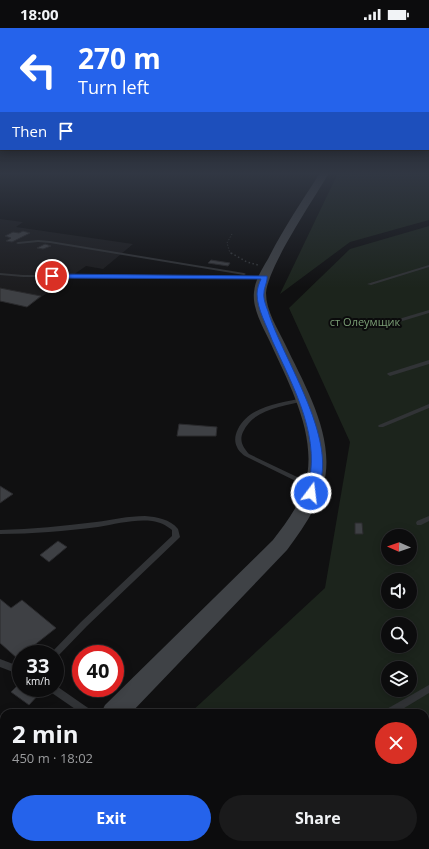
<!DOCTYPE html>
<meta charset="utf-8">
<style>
:root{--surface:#0c0c0d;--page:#1a1a1b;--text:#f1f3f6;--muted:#9a9b9d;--line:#2c2c2e;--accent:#2563eb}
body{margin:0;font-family:"Open Sans",sans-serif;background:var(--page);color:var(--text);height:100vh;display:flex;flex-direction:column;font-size:15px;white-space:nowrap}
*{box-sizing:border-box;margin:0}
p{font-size:13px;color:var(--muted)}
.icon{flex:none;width:22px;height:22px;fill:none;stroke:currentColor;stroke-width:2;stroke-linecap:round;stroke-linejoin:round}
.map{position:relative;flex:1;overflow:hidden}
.side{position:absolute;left:0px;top:681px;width:429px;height:140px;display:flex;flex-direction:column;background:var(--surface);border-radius:12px 12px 0 0;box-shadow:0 2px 10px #0003,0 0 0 1px var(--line)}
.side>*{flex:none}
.hud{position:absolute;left:0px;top:0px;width:429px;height:122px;box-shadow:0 2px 10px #0003,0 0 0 1px var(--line);background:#2563eb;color:#fff;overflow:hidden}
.needle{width:26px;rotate:272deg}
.tools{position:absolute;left:381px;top:501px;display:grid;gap:8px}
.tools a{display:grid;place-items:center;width:36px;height:36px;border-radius:50%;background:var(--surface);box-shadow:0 2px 10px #0003,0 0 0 1px var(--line);font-size:20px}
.speed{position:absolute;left:12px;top:617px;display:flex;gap:8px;font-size:20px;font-weight:700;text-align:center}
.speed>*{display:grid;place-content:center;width:52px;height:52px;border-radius:50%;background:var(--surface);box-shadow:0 2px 10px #0003,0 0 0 1px var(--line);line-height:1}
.speed small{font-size:10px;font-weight:400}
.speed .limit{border:6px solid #d22;background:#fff;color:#111}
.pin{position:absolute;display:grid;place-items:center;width:34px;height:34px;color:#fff;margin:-17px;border:2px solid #fff;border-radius:50%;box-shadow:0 1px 4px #0007}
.me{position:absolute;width:44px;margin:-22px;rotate:15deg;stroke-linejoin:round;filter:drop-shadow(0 0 3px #0008)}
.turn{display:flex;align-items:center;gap:14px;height:84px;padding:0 12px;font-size:18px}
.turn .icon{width:52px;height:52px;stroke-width:2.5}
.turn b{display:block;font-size:28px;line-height:34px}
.then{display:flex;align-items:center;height:38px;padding:0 12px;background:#0003;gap:8px;font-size:15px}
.round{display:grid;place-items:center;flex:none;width:42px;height:42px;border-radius:21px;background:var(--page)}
.head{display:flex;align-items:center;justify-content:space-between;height:68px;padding:0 12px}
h1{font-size:24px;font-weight:700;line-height:30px}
.primary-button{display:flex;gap:8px;margin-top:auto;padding:8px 12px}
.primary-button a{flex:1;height:46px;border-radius:24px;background:var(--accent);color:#fff;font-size:16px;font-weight:700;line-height:46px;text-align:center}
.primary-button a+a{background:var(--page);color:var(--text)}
.status{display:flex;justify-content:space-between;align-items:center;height:28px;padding:0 20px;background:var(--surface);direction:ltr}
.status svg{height:11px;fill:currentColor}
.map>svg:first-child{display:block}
.built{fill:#1c1c1e}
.green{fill:#1c241c;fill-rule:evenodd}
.building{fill:#3e4044;stroke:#2a2a2d}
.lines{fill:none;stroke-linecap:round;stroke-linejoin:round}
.path-far1{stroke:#373a3d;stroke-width:1;stroke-dasharray:1 2;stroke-linecap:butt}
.path{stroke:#373a3d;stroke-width:1.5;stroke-dasharray:1.5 2.5;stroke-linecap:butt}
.lane{fill:#313336;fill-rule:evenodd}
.secondary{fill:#3f4246;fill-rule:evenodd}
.route{fill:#2563eb;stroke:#184099}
.labels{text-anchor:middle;stroke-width:4;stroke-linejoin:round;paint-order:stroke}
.far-park-label{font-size:11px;fill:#7b9f76;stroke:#0b0b0c}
</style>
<div class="status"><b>18:00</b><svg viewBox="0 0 49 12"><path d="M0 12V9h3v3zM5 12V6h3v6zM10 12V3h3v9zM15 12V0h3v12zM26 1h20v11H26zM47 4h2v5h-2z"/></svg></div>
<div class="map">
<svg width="429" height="821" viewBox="0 0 429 821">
<rect width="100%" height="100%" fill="#101011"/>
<!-- built -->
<path class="built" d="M0,191L23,194L16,199L133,216L103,241L86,238L27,279L0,273Z"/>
<!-- green -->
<g class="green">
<path d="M338,145H429V192L350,214L280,266Z"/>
<path d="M429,198V821H40L45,817H425V685H190L325,560L350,414L289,280L350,221ZM388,508H410V530H388ZM388,552H410V574H388ZM388,596H410V618H388ZM388,640H410V662H388Z"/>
</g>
<!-- building -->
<g class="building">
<path d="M23,203L30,205L12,214L6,213L11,210L5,208L13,204L19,205Z"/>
<path d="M45,216L51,218L43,221L37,220Z"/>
<path d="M211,232L230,235L228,238L208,235Z"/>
<path d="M48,251L58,253L49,260L39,258L41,257L38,256L43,252L46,253Z"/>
<path d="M0,260L41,268L27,279L0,273Z"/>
<path d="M179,396L217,399L216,408H177Z"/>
<path d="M0,458L13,466L0,475Z"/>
<path d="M355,495H362L363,506H355Z"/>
<path d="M58,513L67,519L49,534L40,527Z"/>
<path d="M0,571L11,580L22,572L56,600L23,626H21L18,631L0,615Z"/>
<path d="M21,654V660H35L41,664L29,677L11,664Z"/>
</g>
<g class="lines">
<!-- path-far1 -->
<path class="path-far1" d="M232,206L227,215L230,225L233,226"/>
<!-- path -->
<path class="path" d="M231,225L247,234L258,237"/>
<!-- lane -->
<g class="lane">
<path d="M38,212L50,213L244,245L246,246L244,247L50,215L38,214L18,216L16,215L18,214Z"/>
<path d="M429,237V239L371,257L367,256Z"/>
<path d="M0,245L23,247L264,248L266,249L264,250L23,249L0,247Z"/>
<path d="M429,282V285L386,298H382V296Z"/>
<path d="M429,332V336L390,348L387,346L388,345Z"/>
<path d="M303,370L306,372L305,373C284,378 253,381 243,404C239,413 243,419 249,426L314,457L315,459L312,461L245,428C242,426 238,422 237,419C234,413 235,407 238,401C249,378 281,375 303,370Z"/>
<path d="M429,376V380L383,399H379L378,398L379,397Z"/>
<path d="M145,488C157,489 170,491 178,501L180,509L178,511L87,598L58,628L55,629V626H51L52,624L81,594L172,508V502C166,497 160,494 152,493C134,491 116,496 98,499C65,503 33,506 0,506V502C32,501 64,498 96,494C112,492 128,488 145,488Z"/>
<path d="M429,488V493L421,497H417L416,495L417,493Z"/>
<path d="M0,631L21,639V647L0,639Z"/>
<path d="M55,657L91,682L92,685H81L49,663L48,660H55Z"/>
<path d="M429,657V665L396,685H384L385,682Z"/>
<path d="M153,817H169L167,821H152Z"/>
</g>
<!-- secondary -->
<g class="secondary">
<path d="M320,145H329C314,171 268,238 266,265C266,283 278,301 285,316C305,358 337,411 323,459C316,482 301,503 287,522L131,685H101L105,677L273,512C285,496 298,480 304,460C320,412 290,358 271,316C264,301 252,281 254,264C255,252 262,241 268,231C283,201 302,173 320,145Z"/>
<path d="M4,781V812L0,813V782Z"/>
</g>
</g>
<!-- sky -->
<linearGradient id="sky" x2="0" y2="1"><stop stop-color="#090909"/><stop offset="0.56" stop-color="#313743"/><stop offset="1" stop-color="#313743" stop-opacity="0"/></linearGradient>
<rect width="429" height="260" fill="url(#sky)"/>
<!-- route -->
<path class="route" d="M49,246L267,248C268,253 264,259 264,265C263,270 266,278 268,283C282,331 344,418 315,467H308L306,465C324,412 293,359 272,312C267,298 257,281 257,266C257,261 259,255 261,251L52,250L49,249Z"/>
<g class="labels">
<!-- far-park labels -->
<g class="far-park-label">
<text x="365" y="298">ст Олеумщик</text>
</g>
</g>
</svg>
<div class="tools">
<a><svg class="needle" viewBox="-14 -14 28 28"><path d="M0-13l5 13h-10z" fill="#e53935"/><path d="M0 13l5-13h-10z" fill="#9a9b9d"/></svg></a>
<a><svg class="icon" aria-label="sound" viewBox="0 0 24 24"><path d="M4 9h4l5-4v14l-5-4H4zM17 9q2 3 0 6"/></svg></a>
<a><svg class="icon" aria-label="search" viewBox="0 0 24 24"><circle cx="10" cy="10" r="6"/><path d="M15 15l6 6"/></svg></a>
<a><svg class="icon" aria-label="layers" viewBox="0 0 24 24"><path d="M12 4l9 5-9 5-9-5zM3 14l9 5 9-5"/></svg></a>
</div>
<div class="speed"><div>33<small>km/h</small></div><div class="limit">40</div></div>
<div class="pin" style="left:52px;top:248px;background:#d93025"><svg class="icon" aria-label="arrive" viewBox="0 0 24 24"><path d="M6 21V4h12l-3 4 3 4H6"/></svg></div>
<svg class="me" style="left:311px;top:465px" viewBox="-20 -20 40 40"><circle r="17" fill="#2563eb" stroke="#fff" stroke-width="3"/><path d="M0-11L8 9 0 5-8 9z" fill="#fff"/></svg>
<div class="hud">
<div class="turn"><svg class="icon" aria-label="left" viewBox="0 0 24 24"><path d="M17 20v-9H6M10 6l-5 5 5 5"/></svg><div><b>270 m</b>Turn left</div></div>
<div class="then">Then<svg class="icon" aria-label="arrive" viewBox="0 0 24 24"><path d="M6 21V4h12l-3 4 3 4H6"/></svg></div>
</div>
<section class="side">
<div class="head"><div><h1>2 min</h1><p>450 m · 18:02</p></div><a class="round" style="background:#d93025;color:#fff"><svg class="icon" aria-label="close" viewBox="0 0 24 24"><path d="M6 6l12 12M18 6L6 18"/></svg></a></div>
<div class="primary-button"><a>Exit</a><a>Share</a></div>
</section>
</div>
